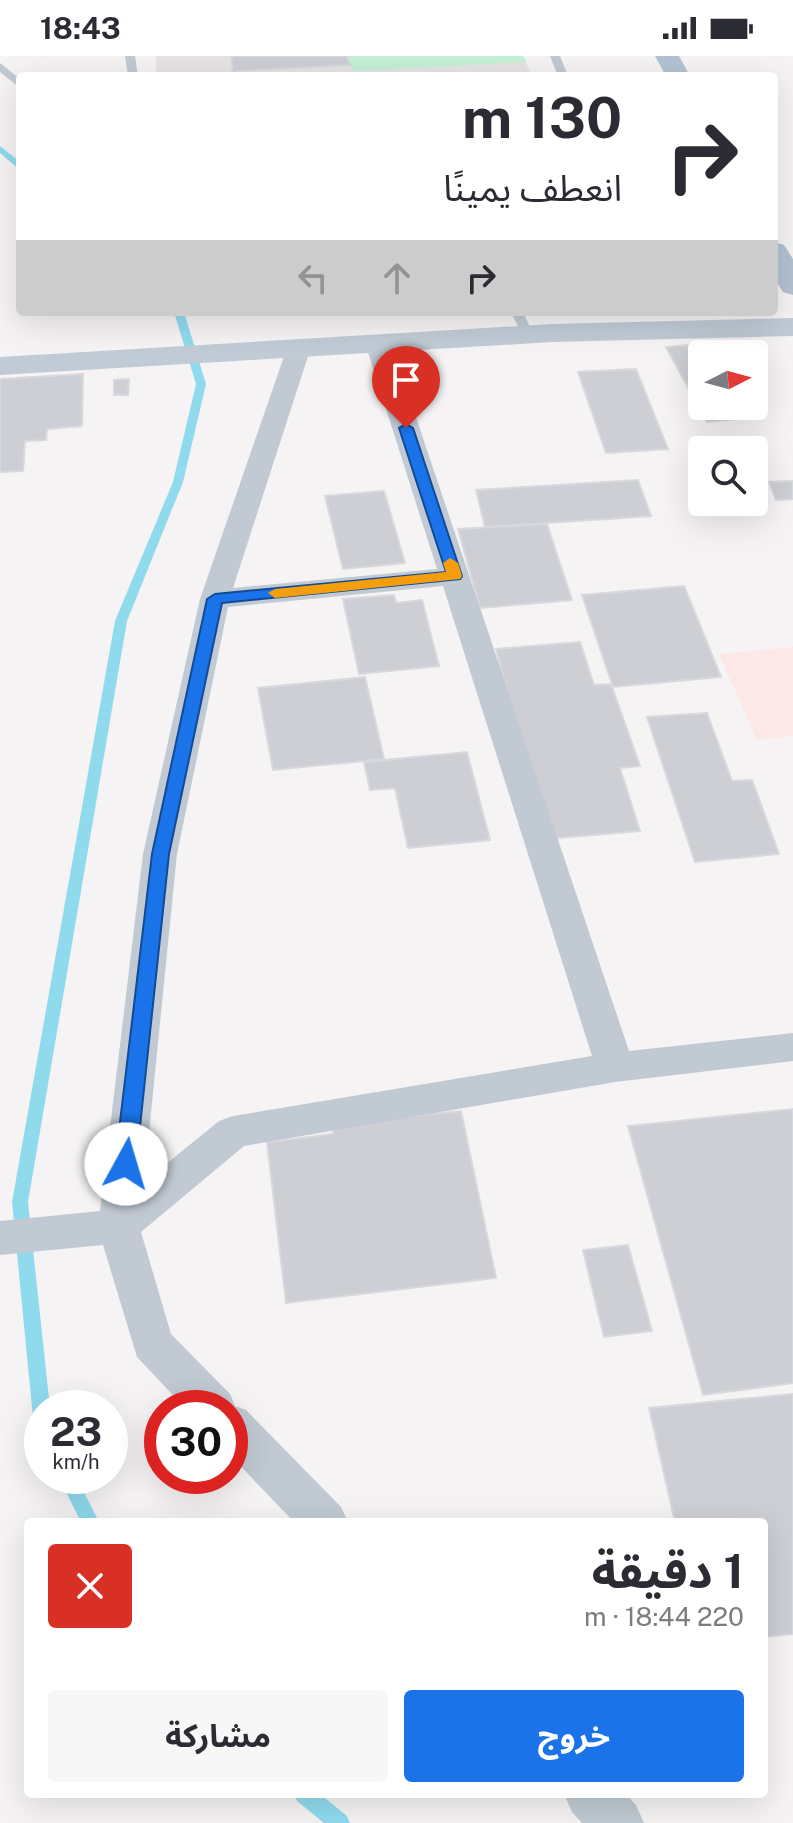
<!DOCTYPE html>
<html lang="ar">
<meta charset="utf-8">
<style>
:root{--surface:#fff;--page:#f7f7f7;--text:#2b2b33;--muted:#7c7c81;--accent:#1a73e8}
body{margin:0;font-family:"Public Sans","Noto Sans Arabic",sans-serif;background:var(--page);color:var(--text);direction:rtl;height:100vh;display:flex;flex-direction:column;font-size:30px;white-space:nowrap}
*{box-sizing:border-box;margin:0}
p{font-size:26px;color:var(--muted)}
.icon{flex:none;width:44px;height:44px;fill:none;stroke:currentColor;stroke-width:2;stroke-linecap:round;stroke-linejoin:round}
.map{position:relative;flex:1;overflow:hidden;direction:ltr}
.drawer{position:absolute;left:24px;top:1462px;width:744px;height:280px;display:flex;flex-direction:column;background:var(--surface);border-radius:8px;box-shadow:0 8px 32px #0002;direction:rtl}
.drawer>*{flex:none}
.guide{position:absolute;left:16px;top:16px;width:762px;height:244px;border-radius:8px;box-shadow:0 8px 32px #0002;direction:rtl;background:#fff;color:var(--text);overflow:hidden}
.needle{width:52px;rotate:84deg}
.buttons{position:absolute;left:688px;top:284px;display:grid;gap:16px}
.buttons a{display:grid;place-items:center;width:80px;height:80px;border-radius:8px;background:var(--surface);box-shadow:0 8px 32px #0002;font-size:40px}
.speed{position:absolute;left:24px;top:1334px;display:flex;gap:16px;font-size:40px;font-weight:700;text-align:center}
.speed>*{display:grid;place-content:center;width:104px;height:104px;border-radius:50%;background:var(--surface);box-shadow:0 8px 32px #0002;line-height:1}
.speed small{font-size:20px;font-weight:400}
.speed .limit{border:12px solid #d22;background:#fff;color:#111}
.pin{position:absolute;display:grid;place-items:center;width:68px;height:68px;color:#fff;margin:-82px -34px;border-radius:50% 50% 50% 0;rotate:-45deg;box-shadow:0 0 8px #0007}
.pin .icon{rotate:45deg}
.me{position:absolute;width:88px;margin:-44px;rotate:6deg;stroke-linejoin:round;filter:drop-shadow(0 0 6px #0008)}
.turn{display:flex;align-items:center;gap:28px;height:168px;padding:0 24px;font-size:36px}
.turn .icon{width:104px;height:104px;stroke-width:2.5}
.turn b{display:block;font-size:56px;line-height:68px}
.lanes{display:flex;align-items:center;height:76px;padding:0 24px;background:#0003;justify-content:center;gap:40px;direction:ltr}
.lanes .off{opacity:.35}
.round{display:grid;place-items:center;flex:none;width:84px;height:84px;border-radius:8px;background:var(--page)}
.summary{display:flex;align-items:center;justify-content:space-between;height:136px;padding:0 24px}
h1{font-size:48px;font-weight:700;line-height:60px}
.primary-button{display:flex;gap:16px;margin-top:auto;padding:16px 24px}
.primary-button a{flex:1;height:92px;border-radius:8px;background:var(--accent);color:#fff;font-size:32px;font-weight:700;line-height:92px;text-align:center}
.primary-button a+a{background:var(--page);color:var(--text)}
.status{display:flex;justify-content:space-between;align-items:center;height:56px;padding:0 40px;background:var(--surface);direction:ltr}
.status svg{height:22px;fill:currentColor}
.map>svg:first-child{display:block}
.education{fill:#e6e4e5}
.medical{fill:#fce8e6}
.green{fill:#c3f1d5}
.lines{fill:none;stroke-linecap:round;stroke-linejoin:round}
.stream{fill:#90daee;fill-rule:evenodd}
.building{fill:#cdcfd5;stroke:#d7d9de;stroke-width:2}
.lane{fill:#c1cad2;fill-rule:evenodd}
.street{fill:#c1cad2;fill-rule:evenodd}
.secondary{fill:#c1cbd6;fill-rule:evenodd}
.primary{fill:#b3c2d1;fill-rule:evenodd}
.route{fill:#1a73e8;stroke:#114b97;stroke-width:2}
.slow{fill:#f59e0b}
</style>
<div class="status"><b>18:43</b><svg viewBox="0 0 49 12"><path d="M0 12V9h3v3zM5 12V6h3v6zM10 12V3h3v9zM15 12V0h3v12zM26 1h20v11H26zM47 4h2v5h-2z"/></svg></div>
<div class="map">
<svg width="793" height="1767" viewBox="0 0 793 1767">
<rect width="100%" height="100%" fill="#f5f3f3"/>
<!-- education -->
<path class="education" d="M156,0H523L532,20H156Z"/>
<!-- medical -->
<path class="medical" d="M793,591V680L757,684L719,598Z"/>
<!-- green -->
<path class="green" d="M347,0H523L526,6L353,15Z"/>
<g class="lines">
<!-- stream -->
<g class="stream">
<path d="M0,90L20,106V114L0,97Z"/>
<path d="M174,256H184L206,328L183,426L127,565L28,1146L50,1352H42V1370L36,1367L33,1362L12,1146L115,565L173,426L196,328Z"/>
<path d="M58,1420H76L99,1466H81Z"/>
<path d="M294,1738H320L347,1760L350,1767H324L297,1745Z"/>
</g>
</g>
<!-- building -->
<g class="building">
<path d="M231,0H347L350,9L233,15Z"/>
<path d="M710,287L716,298H702V350H739L746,362L707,366L666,291Z"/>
<path d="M636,313L668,393L606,397L578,316Z"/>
<path d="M83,318L82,370L47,373L46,384L25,385L23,415L0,416V323Z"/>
<path d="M129,323L128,339H114V324Z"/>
<path d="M638,424L651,460L485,471L476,434Z"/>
<path d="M793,425V443L776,444L769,426Z"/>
<path d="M384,435L405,507L343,513L325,440Z"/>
<path d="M547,468L572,544L480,552L458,473Z"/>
<path d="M684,530L721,621L613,631L582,539Z"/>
<path d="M394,539L396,547L422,544L439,610L359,618L343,543Z"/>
<path d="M580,586L594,629L611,628L640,710L620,712L640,775L546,783L496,593Z"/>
<path d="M365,621L384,703L273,714L258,632Z"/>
<path d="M707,657L732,725L752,724L779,798L695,806L647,661Z"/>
<path d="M467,696L490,784L408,792L395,732L370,734L364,706Z"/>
<path d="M793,1053V1327L703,1339L628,1070Z"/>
<path d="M461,1055L496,1222L286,1247L267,1086L333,1078L332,1068Z"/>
<path d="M628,1189L652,1275L604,1281L583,1194Z"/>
<path d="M793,1338V1578L764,1581V1466H675L649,1352Z"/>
</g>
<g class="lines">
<!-- lane -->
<g class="lane">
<path d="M125,0H135L138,20H128Z"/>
<path d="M550,0H560L568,20H558Z"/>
<path d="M0,7L20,23V32L0,16Z"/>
<path d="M511,256H523L533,278L531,281H523Z"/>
</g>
<!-- street -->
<g class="street">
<path d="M378,279L387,282L391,287L629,995L793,977V1005L615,1026L244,1090L141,1176L171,1278L230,1338L235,1350L246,1354L341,1451L348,1466H294L230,1399V1352H185L137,1301L103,1189L0,1199V1165L100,1155L143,798L200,543L289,286H307L311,291L233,532L437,513L365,287L369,282ZM443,530L592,1000L233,1060L219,1065L144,1126L177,798L228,551Z"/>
<path d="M564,1738H626L636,1749L644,1767H582L572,1756Z"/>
</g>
<!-- secondary -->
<path class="secondary" d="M793,262V280L552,286L0,319V301L552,268Z"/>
<!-- primary -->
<g class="primary">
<path d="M655,0H679L690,20H666Z"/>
<path d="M774,186L784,189L793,203V239L783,236L774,222Z"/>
</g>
</g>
<!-- route -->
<path class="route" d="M406,368L413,372L462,520L460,523L222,547L169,798L136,1108L133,1114H118L115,1108L152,798L207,543L215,538L446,516L399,372Z"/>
<!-- slow -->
<path class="slow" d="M450,502L458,507L462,520L460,523L275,542L268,537L275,533L446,516L443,507Z"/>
</svg>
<div class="buttons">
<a><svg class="needle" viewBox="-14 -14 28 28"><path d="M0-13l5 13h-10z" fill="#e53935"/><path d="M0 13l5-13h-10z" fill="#7c7c81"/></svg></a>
<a><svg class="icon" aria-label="search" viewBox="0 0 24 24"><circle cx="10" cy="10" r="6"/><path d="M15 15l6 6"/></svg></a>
</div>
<div class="speed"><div>23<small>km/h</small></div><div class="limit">30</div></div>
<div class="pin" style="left:406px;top:372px;background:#d93025"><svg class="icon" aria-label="arrive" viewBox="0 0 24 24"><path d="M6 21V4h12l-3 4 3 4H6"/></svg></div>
<svg class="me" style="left:126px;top:1108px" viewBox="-20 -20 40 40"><circle r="19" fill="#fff"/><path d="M0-13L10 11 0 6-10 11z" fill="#1a73e8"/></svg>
<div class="guide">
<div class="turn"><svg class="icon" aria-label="right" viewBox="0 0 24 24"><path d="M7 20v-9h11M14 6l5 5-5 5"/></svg><div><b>130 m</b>انعطف يمينًا</div></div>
<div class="lanes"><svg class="icon off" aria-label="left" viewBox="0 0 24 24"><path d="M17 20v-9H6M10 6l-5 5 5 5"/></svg><svg class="icon off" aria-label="ahead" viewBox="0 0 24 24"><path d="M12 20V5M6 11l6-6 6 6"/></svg><svg class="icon" aria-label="right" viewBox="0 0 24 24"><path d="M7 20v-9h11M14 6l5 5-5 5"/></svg></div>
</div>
<section class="drawer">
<div class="summary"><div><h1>1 دقيقة</h1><p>220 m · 18:44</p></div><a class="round" style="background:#d93025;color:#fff"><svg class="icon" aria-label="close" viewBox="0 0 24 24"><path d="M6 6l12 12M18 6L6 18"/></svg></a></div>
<div class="primary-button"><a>خروج</a><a>مشاركة</a></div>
</section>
</div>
